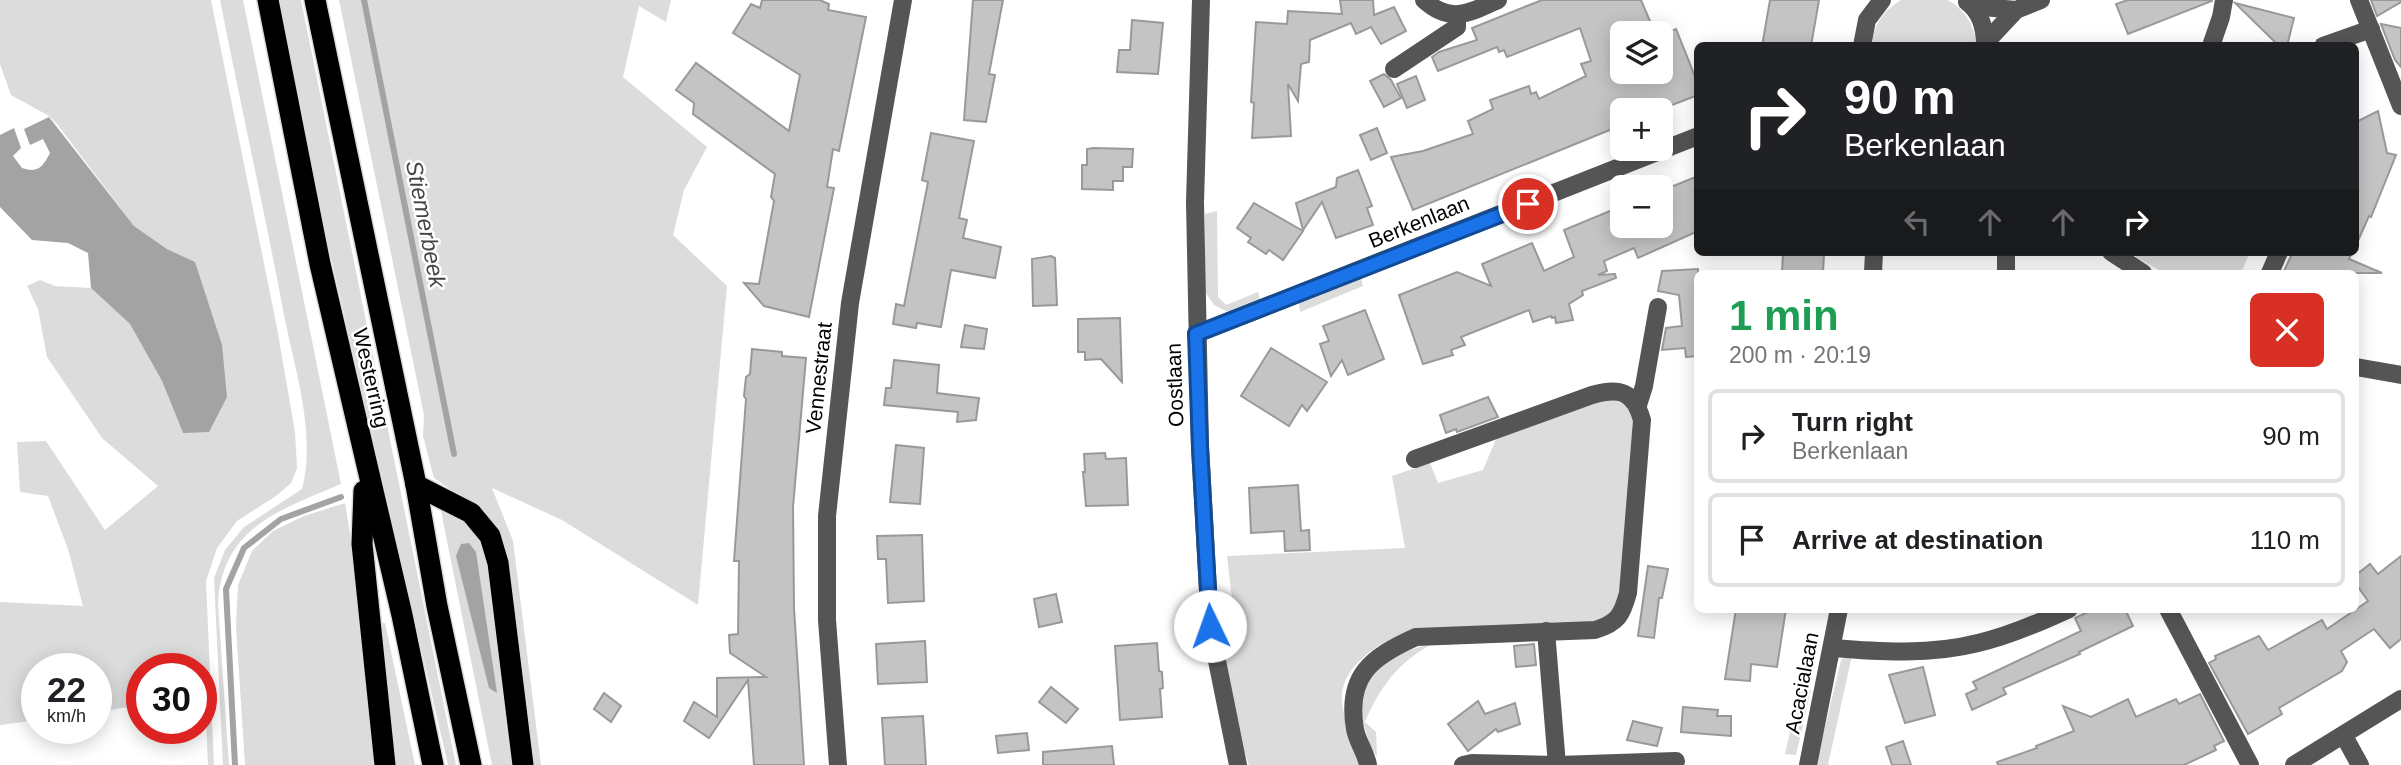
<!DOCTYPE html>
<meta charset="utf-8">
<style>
:root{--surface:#fff;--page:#f6f6f6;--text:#202124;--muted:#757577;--line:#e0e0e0}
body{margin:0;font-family:Arial,sans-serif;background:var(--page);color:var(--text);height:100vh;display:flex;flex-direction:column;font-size:26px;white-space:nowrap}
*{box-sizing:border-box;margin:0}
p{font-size:23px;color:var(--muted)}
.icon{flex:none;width:38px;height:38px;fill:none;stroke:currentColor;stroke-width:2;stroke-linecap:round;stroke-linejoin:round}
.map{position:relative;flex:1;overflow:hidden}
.panel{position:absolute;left:1694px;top:270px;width:665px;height:343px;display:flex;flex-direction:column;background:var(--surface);border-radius:10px;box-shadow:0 4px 18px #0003}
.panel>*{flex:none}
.guide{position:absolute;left:1694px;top:42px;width:665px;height:214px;border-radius:10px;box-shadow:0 4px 18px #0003;background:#202124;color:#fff;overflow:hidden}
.controls{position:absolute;left:1610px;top:21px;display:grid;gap:14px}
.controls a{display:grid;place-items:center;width:63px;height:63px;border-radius:10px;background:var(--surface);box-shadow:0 4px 18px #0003;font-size:35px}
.speed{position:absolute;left:21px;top:653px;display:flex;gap:14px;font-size:35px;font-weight:700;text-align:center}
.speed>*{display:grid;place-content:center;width:91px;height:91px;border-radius:50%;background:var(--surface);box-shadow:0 4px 18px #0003;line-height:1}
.speed small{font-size:18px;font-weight:400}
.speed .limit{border:10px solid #d22;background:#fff;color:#111}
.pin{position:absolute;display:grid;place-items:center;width:60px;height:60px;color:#fff;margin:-30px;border:4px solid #fff;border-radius:50%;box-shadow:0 2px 7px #0007}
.me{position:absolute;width:77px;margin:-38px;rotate:357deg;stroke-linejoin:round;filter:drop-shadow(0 0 5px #0008)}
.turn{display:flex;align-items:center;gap:24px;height:147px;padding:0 35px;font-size:32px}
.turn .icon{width:91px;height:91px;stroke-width:2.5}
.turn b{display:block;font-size:49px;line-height:60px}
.lanes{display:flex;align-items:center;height:66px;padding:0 35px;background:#0003;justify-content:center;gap:35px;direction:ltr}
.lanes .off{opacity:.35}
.round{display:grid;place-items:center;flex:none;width:74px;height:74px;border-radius:10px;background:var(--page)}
.overview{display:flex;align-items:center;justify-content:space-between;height:119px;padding:0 35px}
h1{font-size:42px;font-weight:700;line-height:52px;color:#1e9e55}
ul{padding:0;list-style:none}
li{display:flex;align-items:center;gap:21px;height:94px;margin:0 14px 10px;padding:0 21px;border:4px solid var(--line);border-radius:10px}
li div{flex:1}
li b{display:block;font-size:26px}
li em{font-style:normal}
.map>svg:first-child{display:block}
.green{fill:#dcdcdc}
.water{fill:#a3a3a3}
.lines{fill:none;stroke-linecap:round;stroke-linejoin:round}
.stream{stroke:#a3a3a3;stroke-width:6}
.building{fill:#c4c4c4;stroke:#999;stroke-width:2}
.highway-casing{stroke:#dbdbdb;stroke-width:24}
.minor{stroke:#555;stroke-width:18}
.highway{stroke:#000;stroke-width:21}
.route-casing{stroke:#114b97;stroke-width:18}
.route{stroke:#1a73e8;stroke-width:12}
.labels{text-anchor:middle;stroke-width:5;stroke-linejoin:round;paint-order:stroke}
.street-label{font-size:21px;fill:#000;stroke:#fff}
.water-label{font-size:23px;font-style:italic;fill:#444;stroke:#fff}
</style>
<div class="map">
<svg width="2401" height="765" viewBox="0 0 2401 765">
<rect width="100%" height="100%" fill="#fff"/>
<!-- green -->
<g class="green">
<path d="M0,0H211L277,328L295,432L297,468L291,483L276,496L237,521L217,548L206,581L214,765H208L205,697H201V668H142V705L96,712V668H37V720L0,725V602L83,606L68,549L48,496L20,492L17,442L46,441L105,530L158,486L102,438L47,357L38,309L27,286L40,280L55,286L91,288L130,324L162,381L183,433L195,262L167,249L134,226L57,124L49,116L11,95L0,64Z"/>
<path d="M220,0H243L341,484C280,510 222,527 218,604L229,765H223L214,578L225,550L244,527L302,489C316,435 296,373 285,320C265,213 241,107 220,0Z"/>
<path d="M278,0H301L456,765H448L325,231Z"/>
<path d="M339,0H671L666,22L639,6L623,77L707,147L684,190L673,235L727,286L698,605L562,520L492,488L513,541L541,765H533L476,506L434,478L423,436L424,415Z"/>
<path d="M1901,0H1947C1965,9 1975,26 1976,45H1872C1873,25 1884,10 1901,0Z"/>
<path d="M1217,211L1218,297L1226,305L1258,292L1260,299L1234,311H1226L1214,305L1208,296L1205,292V214Z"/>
<path d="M2136,252H2250L2241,273H2164L2136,257Z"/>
<path d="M1361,278L1363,286L1300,312L1299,303Z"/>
<path d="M1606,398L1624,403L1633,417L1621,600L1617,610L1597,622L1413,629C1383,641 1339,664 1342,702C1344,721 1355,747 1361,765H1249L1243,748L1222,653L1236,633L1227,556L1405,548L1392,476L1430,463L1438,483L1483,470L1498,434Z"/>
<path d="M345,503L355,565L374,765H245L236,626L238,585L252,551L273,531L304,516Z"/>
<path d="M440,506C475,526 480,538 491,576L515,765H492Z"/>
<path d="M381,623H385L415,765H394Z"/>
<path d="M1430,645C1398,663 1379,688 1365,722L1376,732L1377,756C1370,750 1369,741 1366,732C1363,720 1360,706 1362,694C1368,667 1406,648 1430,645Z"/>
<path d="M1848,655H1852L1828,765H1816L1841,660Z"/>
<path d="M1800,688L1811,690L1796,755L1785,754Z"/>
</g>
<!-- water -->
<g class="water">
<path d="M49,117L134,226L167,249L195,262L222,345L227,397L209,432L183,433L162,381L130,324L91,288L88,253L68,243L32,240L0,207V135L14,128L21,148L13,156L22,168C38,173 42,168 50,153L43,139L30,145L24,129Z"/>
<path d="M469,543L476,552L497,693L489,688L456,556L461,544Z"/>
</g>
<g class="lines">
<!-- stream -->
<g class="stream">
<path d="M364,0L454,454"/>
<path d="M235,765L226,589L244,548L281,519L341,497"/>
</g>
</g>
<!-- building -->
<g class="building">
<path d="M762,0H820L829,4L828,10L866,17L839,151L833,149L827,187L834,188L809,317L764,306L744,283L759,284L774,201L771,197L775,174L693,114L694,103L676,90L696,63L789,131L800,75L733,33L751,4L760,8Z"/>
<path d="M973,0H1003L989,74L995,75L986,122L964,120Z"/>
<path d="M1340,0H1373L1374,15L1394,7L1406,31L1381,44L1371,27L1356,34L1351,23L1310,40L1309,62L1301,64L1298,101L1288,84L1291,136L1252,138L1254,103L1251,102L1256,22L1287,24L1288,11L1342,14Z"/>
<path d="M1542,0H1641L1655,33H1622V72H1661V35L1676,29L1698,84V95L1659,110H1622V125L1413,210L1391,157L1423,151L1473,134L1468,121L1493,109L1490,100L1529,86L1531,94L1536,92L1539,99L1586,76L1581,64L1591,61L1580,28L1507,57L1504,50L1499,52L1497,47L1438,71L1432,57L1439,52L1477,40L1472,28Z"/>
<path d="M1770,0H1819L1811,46H1762Z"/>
<path d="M2128,0H2211L2212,1L2128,34L2116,4Z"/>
<path d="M2371,0H2401V2L2377,16Z"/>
<path d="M2235,3L2294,18L2287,46H2279Z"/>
<path d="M1132,20L1163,23L1158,74L1117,72L1119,50H1130Z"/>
<path d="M2381,24L2401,28V67L2395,60Z"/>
<path d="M1384,74L1391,80L1401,98L1384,107L1370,81Z"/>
<path d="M1416,76L1425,100L1407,108L1397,84Z"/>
<path d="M2378,111L2387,153L2396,155L2371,217L2369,216L2356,245V122Z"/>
<path d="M1377,128L1387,153L1371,160L1360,135Z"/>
<path d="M931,133L974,141L959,218L967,220L963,238L1001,247L995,278L951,270L941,327L917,323L916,328L893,324L896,304L904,306L928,182L922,180Z"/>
<path d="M1093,148L1133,149L1132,167H1123V181H1113V190L1082,189V165H1087V149Z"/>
<path d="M1358,170L1372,206L1367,208L1373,225L1336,238L1322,202L1303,230L1296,203L1336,187L1337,178Z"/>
<path d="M1698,176V231L1638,258L1634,248L1604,261L1607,271L1598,275L1615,274L1616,278L1582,291L1583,295L1569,304L1573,320L1556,323L1555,317L1552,318L1551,316L1533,322L1529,310L1461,337L1465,345L1451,350L1453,355L1423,364L1399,295L1457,272L1491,286L1482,264L1532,243L1544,271L1574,257L1564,230L1622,206V226H1661V191Z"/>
<path d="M1254,203L1303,231L1283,260L1269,250L1266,254L1248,242L1251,238L1237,228Z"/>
<path d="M1783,252L1824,254L1823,273H1782Z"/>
<path d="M2293,252H2352L2349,259L2382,273H2283Z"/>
<path d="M1051,256L1055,258L1057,305L1033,306L1032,259Z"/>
<path d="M1698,269V356L1686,357L1685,348L1662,350L1666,328L1682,326L1679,295L1658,291L1662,271Z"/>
<path d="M1365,310L1384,359L1348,375L1342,360L1331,376L1320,344L1329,341L1323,326Z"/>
<path d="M1120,318L1122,382L1101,359L1085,360V352H1078V319Z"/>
<path d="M965,325L987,329L984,349L961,347Z"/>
<path d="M1271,348L1327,382L1307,411L1302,405L1289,426L1241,396Z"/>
<path d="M752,349L782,352V356L806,358L793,507L794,608L804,765H754L748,680L709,738L684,721L694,702L717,717V678L766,677L730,653L729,635L738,634L739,561H734L746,399L744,396L746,377L750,374Z"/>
<path d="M894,360L939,365L937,393L979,398L976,420L957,422L958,412L884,405L886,388H891Z"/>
<path d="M1488,397L1498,417L1457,432L1456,429L1446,433L1440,415Z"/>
<path d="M896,445L924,448L920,504L890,502Z"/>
<path d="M1105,453L1106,459L1126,458L1128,505L1086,506L1083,472H1085L1084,454Z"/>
<path d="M1298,485L1301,531L1309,530L1310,550L1285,551L1284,531L1251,533L1249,488Z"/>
<path d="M922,535L924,601L888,603L886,559H878L877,536Z"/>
<path d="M2401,556V639L2390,648L2374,629L2341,651L2347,662L2342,671L2279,708L2282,714L2248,734L2209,663L2216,659L2215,656L2259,636L2268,650L2322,620L2327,629L2368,601L2356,584V575L2370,564L2378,574Z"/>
<path d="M1648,566L1668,569L1662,598H1659L1654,638L1638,636Z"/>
<path d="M1056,594L1062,622L1039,627L1034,599Z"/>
<path d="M1736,609H1786L1777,667L1751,664L1750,681L1725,679Z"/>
<path d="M2094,609H2125L2133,626L2079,652L2080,654L2003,688L2006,694L1972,710L1966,694L1977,689L1973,682L2081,631L2075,618Z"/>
<path d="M925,641L927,682L878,684L876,644Z"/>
<path d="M1157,643L1159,671L1162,672L1163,688L1160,689L1162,717L1120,720L1115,646Z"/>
<path d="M1534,644L1536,665L1516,667L1514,646Z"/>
<path d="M1923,667L1935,715L1905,723L1889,675Z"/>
<path d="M1051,687L1078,709L1066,723L1039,702Z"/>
<path d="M604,693L621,706L611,722L594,709Z"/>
<path d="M2200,694L2224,741L2214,746L2216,750L2184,765H1998L1997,762L2037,748L2036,746L2074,731L2063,706L2091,717L2128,699L2136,717L2176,699L2179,704Z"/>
<path d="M1478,701L1485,714L1515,703L1520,724L1498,732L1496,729L1468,751L1448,724Z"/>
<path d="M1683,707L1718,710L1717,716H1731V736L1681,732Z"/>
<path d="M923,716L926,765H885L882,718Z"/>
<path d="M1633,721L1662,728L1657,746L1627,740Z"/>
<path d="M1027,733L1029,750L998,753L996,736Z"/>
<path d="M1903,741L1911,765H1892L1886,747Z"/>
<path d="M1112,746L1114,765H1043V752Z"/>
</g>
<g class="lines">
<defs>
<g id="highway">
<path d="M268,0L320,264L402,615L433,765"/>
<path d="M315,0L416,485L437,606L471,765"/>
<path d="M416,485L471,513L490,536L498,563L523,765"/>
<path d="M364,491L362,544L385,765"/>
</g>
</defs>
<!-- highway casing -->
<use href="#highway" class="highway-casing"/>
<!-- minor -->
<g class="minor">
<path d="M1201,0L1195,202L1200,447L1210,626L1238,765"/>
<path d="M1424,0C1450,24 1470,13 1498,0"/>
<path d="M2359,0L2401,106"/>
<path d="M1967,2C1981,12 1985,30 1985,46"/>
<path d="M1972,6L2016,10L2041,0"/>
<path d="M1985,43L2016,10"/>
<path d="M1862,46L1867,20L1882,0"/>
<path d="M2211,46L2221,17L2224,0"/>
<path d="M2323,46L2371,29"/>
<path d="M1394,69L1457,27V15"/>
<path d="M2111,252L2143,273"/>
<path d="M1873,273L1874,252"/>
<path d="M2006,273V252"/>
<path d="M2270,273L2279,252"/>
<path d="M1196,334L1698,136"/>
<path d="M2356,367L2401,375"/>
<path d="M1638,405L1644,386L1658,307"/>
<path d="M2168,609L2250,765"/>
<path d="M1546,631L1557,765"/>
<path d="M1833,648C1881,652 1931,655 1978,643C2009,636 2041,622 2069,609"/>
<path d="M2344,736L2360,765"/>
<path d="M838,765L827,620V516L850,303L903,0"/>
<path d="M1368,765C1366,753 1357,741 1355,729C1346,676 1371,657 1416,637L1595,630C1618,623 1622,615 1628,593L1642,420C1634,391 1619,387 1592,395L1415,459"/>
<path d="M1463,765L1472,763L1554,765"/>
<path d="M1559,765L1676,761"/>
<path d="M1808,765L1839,609"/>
<path d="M2294,765L2401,699"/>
</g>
<!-- highway -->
<use href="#highway" class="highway"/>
</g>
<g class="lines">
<defs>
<path id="route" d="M1210,626L1200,447L1196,334L1528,204"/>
</defs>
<!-- route casing -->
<use href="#route" class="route-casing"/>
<!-- route -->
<use href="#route" class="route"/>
</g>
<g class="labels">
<!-- street labels -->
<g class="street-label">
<text transform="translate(1419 222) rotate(-22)" y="7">Berkenlaan</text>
<text transform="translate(371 378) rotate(77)" y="7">Westerring</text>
<text transform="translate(819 378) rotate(-84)" y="7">Vennestraat</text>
<text transform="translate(1175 385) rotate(-92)" y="7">Oostlaan</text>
<text transform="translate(1802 683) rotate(-79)" y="7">Acacialaan</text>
</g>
<!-- water labels -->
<g class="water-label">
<text transform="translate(426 224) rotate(79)" y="8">Stiemerbeek</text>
</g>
</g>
</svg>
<div class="controls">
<a><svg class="icon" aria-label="layers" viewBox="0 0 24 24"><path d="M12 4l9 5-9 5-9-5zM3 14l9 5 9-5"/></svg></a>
<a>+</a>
<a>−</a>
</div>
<div class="speed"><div>22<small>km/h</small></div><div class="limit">30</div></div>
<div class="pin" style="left:1528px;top:204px;background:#d93025"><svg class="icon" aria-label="arrive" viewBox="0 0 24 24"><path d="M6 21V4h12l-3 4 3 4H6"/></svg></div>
<svg class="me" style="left:1210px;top:626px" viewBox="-20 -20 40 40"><circle r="19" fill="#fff"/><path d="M0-13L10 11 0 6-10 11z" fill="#1a73e8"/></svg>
<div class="guide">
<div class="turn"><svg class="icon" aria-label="right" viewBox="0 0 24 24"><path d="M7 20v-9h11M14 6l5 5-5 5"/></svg><div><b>90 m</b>Berkenlaan</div></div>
<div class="lanes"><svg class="icon off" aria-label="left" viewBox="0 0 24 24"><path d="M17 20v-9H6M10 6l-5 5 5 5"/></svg><svg class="icon off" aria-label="ahead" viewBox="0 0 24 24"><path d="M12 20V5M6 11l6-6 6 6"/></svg><svg class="icon off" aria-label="ahead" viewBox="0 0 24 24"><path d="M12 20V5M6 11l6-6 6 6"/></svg><svg class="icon" aria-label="right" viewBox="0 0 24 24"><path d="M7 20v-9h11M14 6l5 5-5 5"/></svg></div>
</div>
<section class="panel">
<div class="overview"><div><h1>1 min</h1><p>200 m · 20:19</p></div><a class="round" style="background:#d93025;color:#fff"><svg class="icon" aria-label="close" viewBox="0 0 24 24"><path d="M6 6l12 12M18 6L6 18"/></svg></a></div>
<ul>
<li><svg class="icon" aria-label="right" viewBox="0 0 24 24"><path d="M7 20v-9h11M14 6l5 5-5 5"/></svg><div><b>Turn right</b><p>Berkenlaan</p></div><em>90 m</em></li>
<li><svg class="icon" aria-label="arrive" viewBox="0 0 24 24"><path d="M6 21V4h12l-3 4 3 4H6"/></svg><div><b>Arrive at destination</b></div><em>110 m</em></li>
</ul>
</section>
</div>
